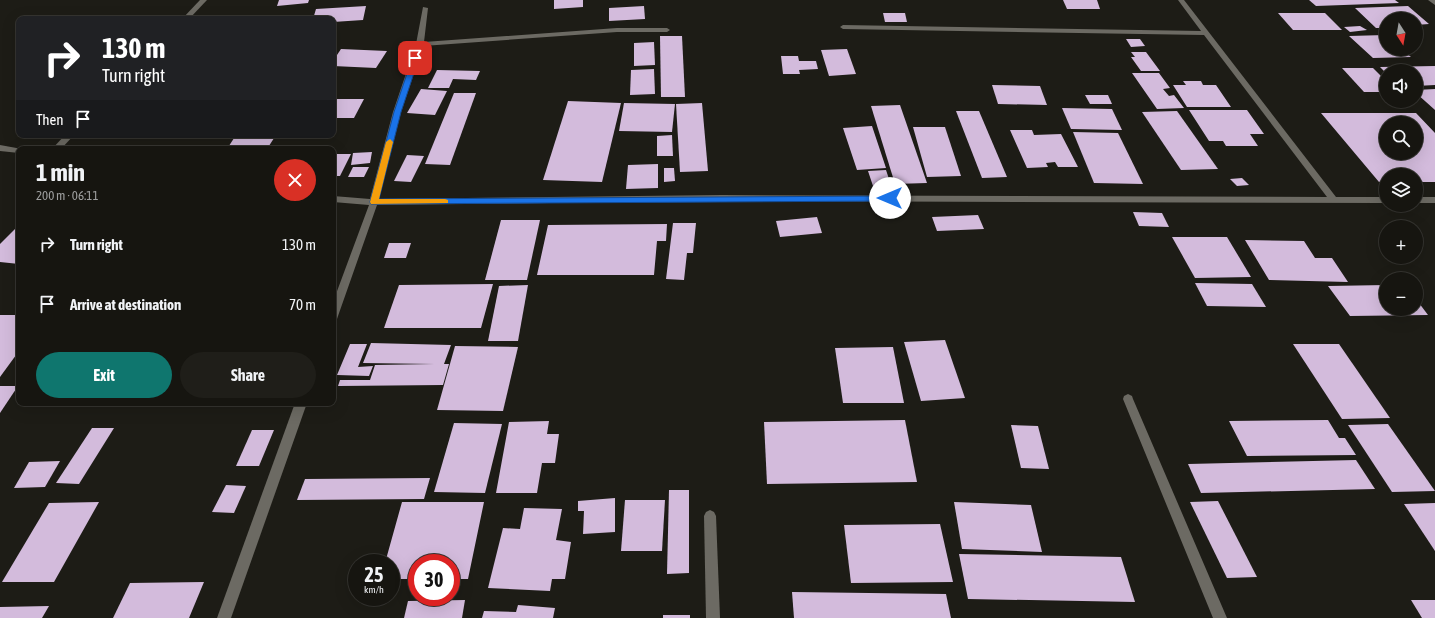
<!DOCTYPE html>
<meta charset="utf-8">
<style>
:root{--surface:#161510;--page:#1f1e19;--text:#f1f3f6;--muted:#9e9f9f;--line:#353430;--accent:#0f766e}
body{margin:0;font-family:"Asap Condensed",sans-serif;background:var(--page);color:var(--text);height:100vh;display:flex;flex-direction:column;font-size:15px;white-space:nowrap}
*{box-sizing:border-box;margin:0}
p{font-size:13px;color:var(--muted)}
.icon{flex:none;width:22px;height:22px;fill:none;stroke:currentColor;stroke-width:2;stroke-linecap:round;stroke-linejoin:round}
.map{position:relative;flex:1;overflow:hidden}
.drawer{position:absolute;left:16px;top:146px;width:320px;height:260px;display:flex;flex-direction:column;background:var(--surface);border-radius:8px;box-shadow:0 4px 16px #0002,0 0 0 1px var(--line)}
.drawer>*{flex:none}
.top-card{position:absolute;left:16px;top:16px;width:320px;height:122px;border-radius:8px;box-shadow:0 4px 16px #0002,0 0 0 1px var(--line);background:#202124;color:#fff;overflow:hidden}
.needle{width:26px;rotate:169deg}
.controls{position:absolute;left:1379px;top:12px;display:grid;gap:8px}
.controls a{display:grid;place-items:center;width:44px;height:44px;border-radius:50%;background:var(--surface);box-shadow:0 4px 16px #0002,0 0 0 1px var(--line);font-size:20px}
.speed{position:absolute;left:348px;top:554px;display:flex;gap:8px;font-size:20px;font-weight:700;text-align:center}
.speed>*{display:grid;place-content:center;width:52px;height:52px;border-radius:50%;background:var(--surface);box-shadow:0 4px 16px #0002,0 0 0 1px var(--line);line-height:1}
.speed small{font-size:10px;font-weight:400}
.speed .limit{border:6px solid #d22;background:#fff;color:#111}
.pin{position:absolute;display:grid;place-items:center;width:34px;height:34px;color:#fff;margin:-17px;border-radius:8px;box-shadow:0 2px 6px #0006}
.me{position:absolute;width:44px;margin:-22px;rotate:270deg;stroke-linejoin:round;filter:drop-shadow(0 0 3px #0008)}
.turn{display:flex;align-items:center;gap:14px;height:84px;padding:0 20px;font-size:18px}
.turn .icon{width:52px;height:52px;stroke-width:2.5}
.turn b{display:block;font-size:28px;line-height:34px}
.then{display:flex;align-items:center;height:38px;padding:0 20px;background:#0003;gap:8px;font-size:15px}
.round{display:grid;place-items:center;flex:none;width:42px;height:42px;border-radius:21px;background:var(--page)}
.summary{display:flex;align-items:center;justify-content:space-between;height:68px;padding:0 20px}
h1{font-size:24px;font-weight:700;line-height:30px}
.cta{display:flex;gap:8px;margin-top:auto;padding:8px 20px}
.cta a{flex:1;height:46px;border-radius:24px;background:var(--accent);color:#fff;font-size:16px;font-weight:700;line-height:46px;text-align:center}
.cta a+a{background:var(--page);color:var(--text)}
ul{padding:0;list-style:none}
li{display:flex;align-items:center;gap:12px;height:60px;padding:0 20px}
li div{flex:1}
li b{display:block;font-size:15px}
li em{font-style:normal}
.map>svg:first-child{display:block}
.building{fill:#d3bbdc;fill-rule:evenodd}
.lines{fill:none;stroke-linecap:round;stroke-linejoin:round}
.minor{fill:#6c6a63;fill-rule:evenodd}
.route{fill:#1a73e8;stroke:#114b97}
.slow{fill:#f59e0b}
</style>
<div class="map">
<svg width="1435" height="618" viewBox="0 0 1435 618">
<rect width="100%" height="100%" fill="#1d1c16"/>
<!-- building -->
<g class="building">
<path d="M279,0H309L308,3L277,6Z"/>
<path d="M554,0H583V7L554,9Z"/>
<path d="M1063,0H1097L1100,9H1067Z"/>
<path d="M1309,0H1395L1399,3L1316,6Z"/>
<path d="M366,6L363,20L333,22V19H313L316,9Z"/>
<path d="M644,6L645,19L609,21V8Z"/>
<path d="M1408,6L1429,24L1416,25V19H1386V28H1376L1355,8Z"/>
<path d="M883,13H905L907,22H885Z"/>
<path d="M1278,13H1325L1342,30H1293Z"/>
<path d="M232,16L268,17L266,19H230Z"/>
<path d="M272,17H307L306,19H270Z"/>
<path d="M1360,26L1367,30L1350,32L1344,27Z"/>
<path d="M1385,35L1386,49H1401L1411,57L1373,58L1349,36Z"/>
<path d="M660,36H682L685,97H661Z"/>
<path d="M1126,39H1140L1145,46L1131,47Z"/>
<path d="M654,42L655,65L634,66V43Z"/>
<path d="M341,49L387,51L376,68L333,66V61Z"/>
<path d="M847,49L856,74L829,76L821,50Z"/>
<path d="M1131,52H1146L1160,71H1141L1131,57H1135Z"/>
<path d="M781,56H798L799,61H816L818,69L799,70L800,74H783Z"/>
<path d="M1435,66V85L1416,86V71H1386V73L1380,67Z"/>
<path d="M1342,68H1373L1386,81V92H1364Z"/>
<path d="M654,69L655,94L630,95L631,70Z"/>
<path d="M437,70L480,71L476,80L453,79L449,88H428Z"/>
<path d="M1132,73H1159L1170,88L1163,89L1169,96L1174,95L1184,108L1157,109Z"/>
<path d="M1183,81H1201L1203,85H1216L1231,107H1187L1173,85H1186Z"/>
<path d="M992,85L1040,86L1047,105L998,104Z"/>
<path d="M421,89L447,91L435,115L407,113Z"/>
<path d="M1435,89V110L1416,93V90Z"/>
<path d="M454,93H476L450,165L425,164Z"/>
<path d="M1085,95H1108L1112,104H1090Z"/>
<path d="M333,99H364L354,118H333Z"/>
<path d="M568,101L621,103L602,182L543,180Z"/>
<path d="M624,103L675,104L672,132L619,131Z"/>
<path d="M702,103L708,171L680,172L676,104Z"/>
<path d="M900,105L927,183L895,184L871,106Z"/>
<path d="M1062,108L1112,109L1122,130L1071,129Z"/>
<path d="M1189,110H1247L1264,134H1250L1258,146H1226L1223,141H1209Z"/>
<path d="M956,111H979L1007,177L982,178Z"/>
<path d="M1177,111L1218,169L1181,170L1142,112Z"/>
<path d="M1321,113H1416L1435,133V182H1416V175H1386V182H1379ZM1386,123H1416V153H1386Z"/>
<path d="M872,126L886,168L857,170L843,128Z"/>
<path d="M913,127H945L961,176L927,177Z"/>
<path d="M1010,130H1032L1034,135L1061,134L1078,167H1058L1055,162L1046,163L1048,167L1027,168Z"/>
<path d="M1073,132L1118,133L1143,184L1094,183Z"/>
<path d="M236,135H276L267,149H227Z"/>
<path d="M672,135L673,156H657V136Z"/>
<path d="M372,152L370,163L351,165L353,153Z"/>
<path d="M333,154H351L340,176H333Z"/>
<path d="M407,155L424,156L411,182L394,181Z"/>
<path d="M658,164V188L626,189L628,165Z"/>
<path d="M353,167H369L364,177H348Z"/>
<path d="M664,168H674L675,181L664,182Z"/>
<path d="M886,170L891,185L873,186L868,171Z"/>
<path d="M1242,178L1249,185L1237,186L1230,179Z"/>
<path d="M1133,212L1162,213L1169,227L1139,226Z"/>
<path d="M978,215L984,229L937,231L932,217Z"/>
<path d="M817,217L822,233L780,237L776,221Z"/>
<path d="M501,220H540L527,280H485Z"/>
<path d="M673,223H696L693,253H687L684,280L666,279Z"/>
<path d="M667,224L666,241H657L654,275H537L548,225Z"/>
<path d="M19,225V264L0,262V244Z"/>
<path d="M1172,237H1227L1251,277L1195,278Z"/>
<path d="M1245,240L1304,241L1315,258H1332L1348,282L1269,280Z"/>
<path d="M389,243H411L406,258H384Z"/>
<path d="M1195,283L1252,284L1266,307L1207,306Z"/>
<path d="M493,284L481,328H384L399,285Z"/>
<path d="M528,285L518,341H488L499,286Z"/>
<path d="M1386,285V309H1416V299L1428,315L1350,316L1328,286Z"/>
<path d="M0,315H19V351L0,377Z"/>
<path d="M945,340L965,398L921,401L904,342Z"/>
<path d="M371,343L451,345L444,364H449L443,385L338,386L340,380H370L375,365L434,364L363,363Z"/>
<path d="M350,344H367L358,367L373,366L369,376L337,375Z"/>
<path d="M1293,344H1339L1390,418L1342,419Z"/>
<path d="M455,346L518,347L503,411L437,410Z"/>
<path d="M893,347L904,403H843L835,348Z"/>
<path d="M0,386H18L0,413Z"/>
<path d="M905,420L917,482L767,484L764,422Z"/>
<path d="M1328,420L1339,438H1345L1356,455L1247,456L1229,421Z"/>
<path d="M549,421L547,434H559L555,463H542L537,493H496L509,422Z"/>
<path d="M454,423L502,424L485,493L434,492Z"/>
<path d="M1388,424L1435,491L1392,492L1348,425Z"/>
<path d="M1011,425L1038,426L1049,469L1021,468Z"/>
<path d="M92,428H114L79,484L56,483Z"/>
<path d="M252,430H274L259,466H236Z"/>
<path d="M1356,460L1375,489L1201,493L1188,464Z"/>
<path d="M60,461L45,487L14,488L29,462Z"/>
<path d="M430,478L424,499L297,500L305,479Z"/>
<path d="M226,485L246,486L234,513L212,512Z"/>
<path d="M669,490H689V573L667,574Z"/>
<path d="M615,498V532L583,534L584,511H578V501Z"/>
<path d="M625,500H665L662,551H621Z"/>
<path d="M1218,501L1257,577L1227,578L1190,502Z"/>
<path d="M99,502L54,582H2L49,503Z"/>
<path d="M402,502H484L468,579H451V563H417V579H391V563H385Z"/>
<path d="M954,502L1031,505L1042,552L962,549Z"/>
<path d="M1435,503V551L1404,504Z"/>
<path d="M524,508L562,509L556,540L571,542L565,579H552L550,591L488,588L503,528L520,529Z"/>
<path d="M940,524L953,582L851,583L844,525Z"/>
<path d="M959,554L1121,557L1135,602L968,599Z"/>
<path d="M204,582L189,618H113L130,583Z"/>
<path d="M792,592L946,594L951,618H794Z"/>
<path d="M465,600L462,618H404L408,601Z"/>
<path d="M1411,600H1435V618H1422Z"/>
<path d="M518,605L555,608L553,618H482L484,611L516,612Z"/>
<path d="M49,606L42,618H0V607Z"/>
<rect x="663" y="615" width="27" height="3"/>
</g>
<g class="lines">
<!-- minor -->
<g class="minor">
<path d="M200,0H207L189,19H182Z"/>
<path d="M1178,0H1184L1336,197H1386V203L722,201L377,205L338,316L337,319L333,320V302L369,205L333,202V196L370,199L393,112L416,44L423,7L428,8L424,42L617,28H667L670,30L667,32H617L423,46L401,112L379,199L722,195L1327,197L1204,35L843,29L840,27L843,25L1201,31Z"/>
<path d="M1428,0H1435V5Z"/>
<path d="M65,135H74L61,149H52Z"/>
<path d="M0,145L22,149H19V153L0,151Z"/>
<rect x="1416" y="197" width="19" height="6"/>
<path d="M1128,394L1132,396L1133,399L1227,618H1213L1123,399L1124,396Z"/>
<path d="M295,403H307L231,618H217Z"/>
<path d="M710,510L714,512L716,516L720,618H706L704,516L706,512Z"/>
</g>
</g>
<!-- route -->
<path class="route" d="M413,56L419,58L401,112L379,199L890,196L894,198L890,201L371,204L370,202L394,112Z"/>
<!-- slow -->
<path class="slow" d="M390,139L393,142L379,199H445L448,200V203L371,204L370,202L386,142Z"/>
</svg>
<div class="controls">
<a><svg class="needle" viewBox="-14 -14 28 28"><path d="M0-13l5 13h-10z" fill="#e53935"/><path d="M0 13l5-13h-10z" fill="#9e9f9f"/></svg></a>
<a><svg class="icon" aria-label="sound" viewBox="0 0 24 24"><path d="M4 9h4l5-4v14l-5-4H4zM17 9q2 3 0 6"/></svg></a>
<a><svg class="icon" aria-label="search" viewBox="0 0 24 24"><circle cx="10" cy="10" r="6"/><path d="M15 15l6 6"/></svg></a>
<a><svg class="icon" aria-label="layers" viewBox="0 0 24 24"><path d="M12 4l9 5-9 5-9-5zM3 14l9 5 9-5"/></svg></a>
<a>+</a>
<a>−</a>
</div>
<div class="speed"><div>25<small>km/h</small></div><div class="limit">30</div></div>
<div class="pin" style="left:415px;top:58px;background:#d93025"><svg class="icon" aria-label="arrive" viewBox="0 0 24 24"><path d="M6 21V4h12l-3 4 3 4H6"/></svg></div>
<svg class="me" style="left:890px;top:198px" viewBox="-20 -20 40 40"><circle r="19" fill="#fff"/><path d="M0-13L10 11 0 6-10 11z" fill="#1a73e8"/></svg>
<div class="top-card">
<div class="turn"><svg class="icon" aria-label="right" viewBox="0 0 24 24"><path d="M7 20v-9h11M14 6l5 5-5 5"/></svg><div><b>130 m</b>Turn right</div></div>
<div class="then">Then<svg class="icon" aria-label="arrive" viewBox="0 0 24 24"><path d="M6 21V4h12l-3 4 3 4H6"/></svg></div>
</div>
<section class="drawer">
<div class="summary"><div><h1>1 min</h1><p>200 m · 06:11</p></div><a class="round" style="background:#d93025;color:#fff"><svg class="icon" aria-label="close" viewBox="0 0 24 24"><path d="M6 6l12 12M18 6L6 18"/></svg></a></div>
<ul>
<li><svg class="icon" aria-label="right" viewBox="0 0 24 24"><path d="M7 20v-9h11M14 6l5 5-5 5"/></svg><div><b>Turn right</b></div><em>130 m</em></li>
<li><svg class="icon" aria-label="arrive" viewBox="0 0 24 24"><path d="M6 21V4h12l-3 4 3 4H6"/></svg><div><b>Arrive at destination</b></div><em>70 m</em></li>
</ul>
<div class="cta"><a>Exit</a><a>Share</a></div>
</section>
</div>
